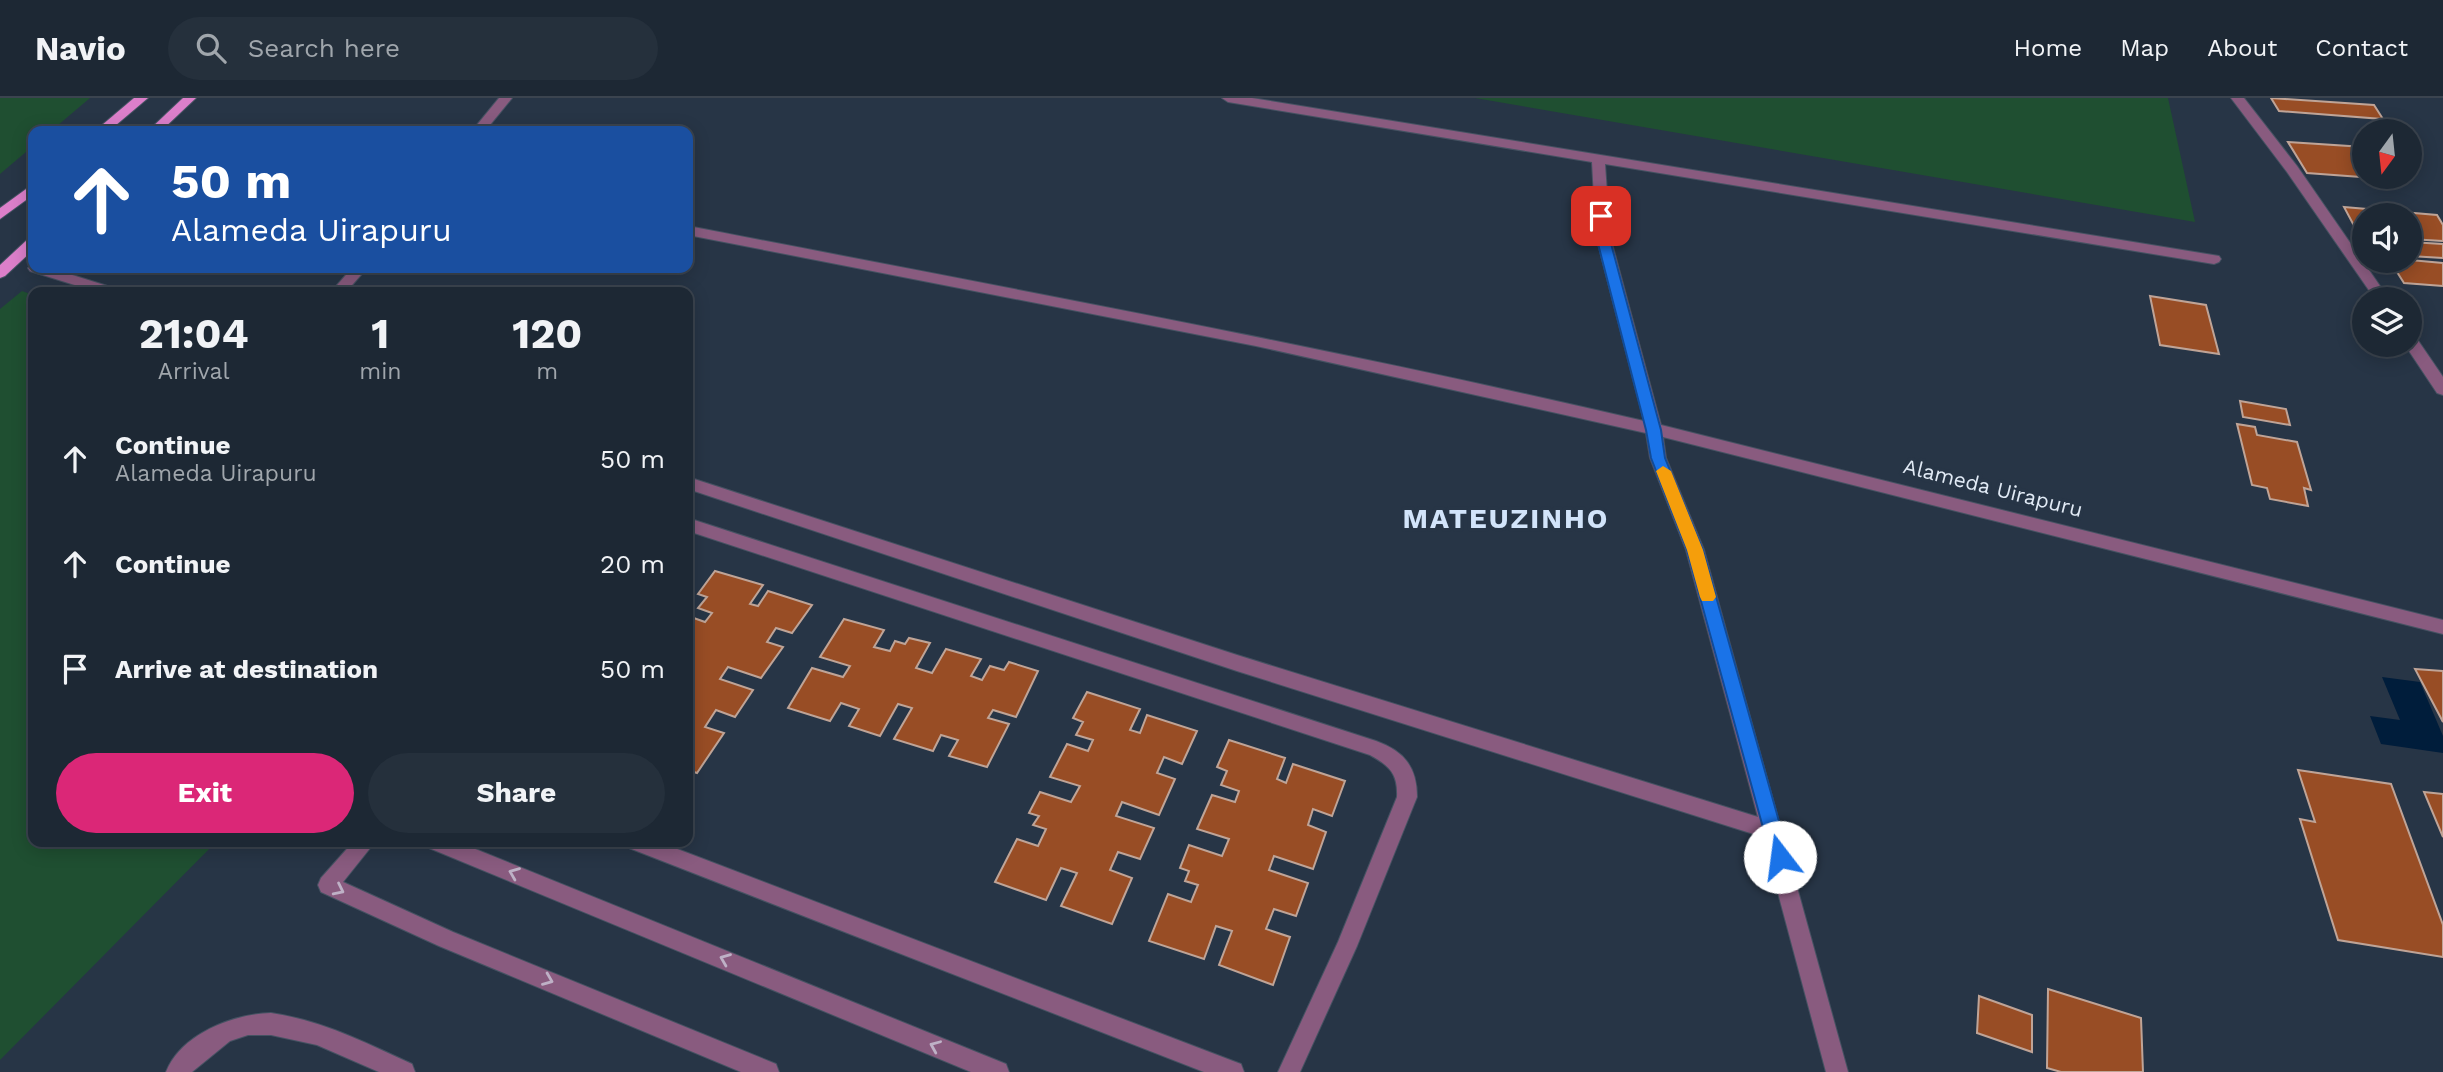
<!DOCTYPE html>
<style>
:root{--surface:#1d2834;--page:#25303c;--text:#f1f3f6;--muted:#a0a6ac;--line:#3b444f;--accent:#db2777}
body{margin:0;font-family:"Work Sans",sans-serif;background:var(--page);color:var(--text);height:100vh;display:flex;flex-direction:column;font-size:26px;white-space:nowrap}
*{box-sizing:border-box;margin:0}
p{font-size:23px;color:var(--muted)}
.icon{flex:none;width:38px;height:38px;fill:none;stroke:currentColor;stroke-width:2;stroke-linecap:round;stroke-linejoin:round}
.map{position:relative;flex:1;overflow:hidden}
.sheet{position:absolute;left:28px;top:189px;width:665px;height:560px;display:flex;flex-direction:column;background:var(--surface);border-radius:14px;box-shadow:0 4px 18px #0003,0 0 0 2px var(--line)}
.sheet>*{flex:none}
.banner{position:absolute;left:28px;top:28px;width:665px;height:147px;border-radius:14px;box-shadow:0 4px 18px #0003,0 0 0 2px var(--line);background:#1a4fa0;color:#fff;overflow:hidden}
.needle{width:46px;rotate:195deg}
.tools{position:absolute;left:2352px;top:21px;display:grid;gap:14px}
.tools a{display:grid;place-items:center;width:70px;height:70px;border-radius:50%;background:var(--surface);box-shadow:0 4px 18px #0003,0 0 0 2px var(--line);font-size:35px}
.pin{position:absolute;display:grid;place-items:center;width:60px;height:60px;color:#fff;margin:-30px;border-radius:14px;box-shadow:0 4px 10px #0006}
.me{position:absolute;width:77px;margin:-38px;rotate:345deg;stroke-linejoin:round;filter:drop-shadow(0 0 5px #0008)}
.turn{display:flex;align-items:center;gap:24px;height:147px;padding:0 28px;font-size:32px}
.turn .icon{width:91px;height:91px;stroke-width:2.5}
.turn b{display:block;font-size:49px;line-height:60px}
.eta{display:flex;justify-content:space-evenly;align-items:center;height:119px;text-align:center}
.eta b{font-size:42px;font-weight:700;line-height:49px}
.cta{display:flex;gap:14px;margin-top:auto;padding:14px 28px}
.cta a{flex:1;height:80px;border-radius:42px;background:var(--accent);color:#fff;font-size:28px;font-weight:700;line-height:80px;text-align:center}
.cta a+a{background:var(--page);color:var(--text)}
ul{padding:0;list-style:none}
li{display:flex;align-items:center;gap:21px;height:105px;padding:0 28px}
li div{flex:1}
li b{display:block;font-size:26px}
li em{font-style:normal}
header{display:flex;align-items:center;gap:42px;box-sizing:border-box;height:98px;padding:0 35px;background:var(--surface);border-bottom:2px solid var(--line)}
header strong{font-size:33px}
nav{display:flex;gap:38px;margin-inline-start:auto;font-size:24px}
.search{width:490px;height:63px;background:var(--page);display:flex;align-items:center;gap:18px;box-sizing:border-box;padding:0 24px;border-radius:38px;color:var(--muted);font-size:26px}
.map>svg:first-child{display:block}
.green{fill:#1f4f31}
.water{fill:#001d3b}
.building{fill:#984d25;stroke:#bfa497;stroke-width:2}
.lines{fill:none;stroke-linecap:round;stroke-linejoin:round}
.service-casing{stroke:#455262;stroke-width:2}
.minor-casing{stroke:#455262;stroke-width:2}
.primary-casing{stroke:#455262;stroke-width:2}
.service{fill:#895b7f;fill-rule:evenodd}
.minor{fill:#895b7f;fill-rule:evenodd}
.primary{fill:#dc7fca;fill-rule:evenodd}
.oneway{stroke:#beb1c6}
.route{fill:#1a73e8;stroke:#114b97;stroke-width:2}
.slow{fill:#f59e0b}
.labels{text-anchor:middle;stroke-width:7;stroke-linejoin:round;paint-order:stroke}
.street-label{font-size:21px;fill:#e1eaf5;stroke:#273546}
.district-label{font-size:28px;font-weight:bold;letter-spacing:2px;fill:#d2e4fa;stroke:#273546}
</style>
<header>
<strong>Navio</strong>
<div class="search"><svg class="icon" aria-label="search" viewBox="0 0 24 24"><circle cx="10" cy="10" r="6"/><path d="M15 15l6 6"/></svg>Search here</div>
<nav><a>Home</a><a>Map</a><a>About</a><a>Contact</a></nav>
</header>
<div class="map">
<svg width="2443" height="974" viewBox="0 0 2443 974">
<rect width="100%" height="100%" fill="#273546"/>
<!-- green -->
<g class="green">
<path d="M0,0H90L51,33H33V48L0,76Z"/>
<path d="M1475,0H2168L2195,124Z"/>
<path d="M22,193L33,197V744H216L0,962V211Z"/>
</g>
<!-- water -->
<path class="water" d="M2382,579L2420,584L2443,638V655L2381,646L2370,618L2400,622Z"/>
<!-- building -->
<g class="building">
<path d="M2271,0L2374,7L2383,21L2279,13Z"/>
<path d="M2288,44L2364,49V79L2388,81L2307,75Z"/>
<path d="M2344,109L2437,117L2443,127V143L2410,141V117H2364V137H2359Z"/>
<path d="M2410,144L2443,146V160L2410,158Z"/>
<path d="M2410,162L2443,165V188L2404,185L2390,163Z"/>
<path d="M2150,198L2206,207L2219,256L2160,247Z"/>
<path d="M2240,303L2286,311L2290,327L2243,319Z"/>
<path d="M2237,326L2255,329L2257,337L2297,344L2311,392L2304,390L2308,408L2270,401L2267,390L2252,387Z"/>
<path d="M715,473L763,487L750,506L758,508L768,493L812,507L792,535L776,530L767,544L783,549L761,580L728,569L720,581L753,592L735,619L716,612L705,629L724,635L697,675L688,672V561L692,555L688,554V518L705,524L712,515L698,510L707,499L698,496Z"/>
<path d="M844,521L884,532L874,549L890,553L895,543L905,546L909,540L930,545L916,570L932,575L946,551L981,561L971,578L982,582L990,568L1004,572L1009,564L1038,573L1016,619L993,612L988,620L1009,626L987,669L949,658L958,642L941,637L933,653L894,641L912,610L898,606L880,638L849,628L859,611L841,605L830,623L788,610L812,570L843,579L850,568L820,559Z"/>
<path d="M2415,571L2443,573V624Z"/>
<path d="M1087,594L1140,611L1130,632L1140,635L1147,617L1197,633L1182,666L1164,659L1157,675L1175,681L1159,717L1122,704L1116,718L1154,730L1140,761L1118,754L1110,772L1132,780L1112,826L1061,808L1077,775L1061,770L1046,802L995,784L1017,741L1038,748L1046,731L1033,727L1039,718L1029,715L1040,694L1071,704L1080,688L1050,679L1067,646L1088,653L1093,642L1076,637L1083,624L1073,620Z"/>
<path d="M1229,642L1285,660L1277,681L1286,685L1293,666L1345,683L1332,718L1313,711L1308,727L1326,734L1313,771L1274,758L1269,772L1308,785L1296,818L1274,811L1266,831L1290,839L1273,887L1219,867L1232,833L1216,828L1204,861L1149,843L1168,796L1191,804L1198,787L1185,783L1189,773L1180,770L1189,747L1222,758L1229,741L1197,731L1212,697L1235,704L1239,693L1221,687L1227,673L1217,669Z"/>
<path d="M2298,672L2391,686L2443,827V859L2338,842L2300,721L2315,724Z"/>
<path d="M2424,694L2443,696V739Z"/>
<path d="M2048,891L2141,920L2143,974H2061L2047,970Z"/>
<path d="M1979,898L2032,917V954L1977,935Z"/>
</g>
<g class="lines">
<defs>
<path id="service" d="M271,915C321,922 366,945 412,966L415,974H379L317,947L271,937H248L230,943L192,974H166C181,936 233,916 271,915Z"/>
<g id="minor">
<path d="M499,0H512L485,33H472Z"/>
<path d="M1222,0H1252L2219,158L2221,161L2219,164L2214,166L1605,66L1610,138L1661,327L2443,522V536L1663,339L1666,360L1704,452L1848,974H1826L1763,739L1237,573L688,391V379L1237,557L1758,719L1686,452L1650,360L1646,335L1256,248L688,137V128C1007,190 1327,249 1644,323L1596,138L1592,64L1228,4Z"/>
<path d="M2231,0H2244L2297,68L2389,201H2375L2287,74Z"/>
<path d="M33,166V170H50L117,191L119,194H97L30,173L28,170Z"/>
<path d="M352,170H367L346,194H331Z"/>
<path d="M2410,237L2415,238L2443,279V297L2437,295L2405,247H2410Z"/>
<path d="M688,420L1376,643C1404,653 1417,669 1417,699L1357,848L1300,974H1278L1338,844L1397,699C1398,676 1390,668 1370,657L688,433Z"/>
<path d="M353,744H375L343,784L453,834L776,966L779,974H741L439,848L321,794L318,787L321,780Z"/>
<path d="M426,744H458L1006,966L1009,974H971L429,750Z"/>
<path d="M626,744H659L1233,963L1241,966L1244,974H1204L629,750Z"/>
</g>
<g id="primary">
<path d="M134,0H148L109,33H95Z"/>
<path d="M183,0H196L161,33H148Z"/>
<path d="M33,86V97L0,121V110Z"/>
<path d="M33,139V152L5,178L0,180V167L28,141Z"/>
</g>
</defs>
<!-- service casing -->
<use href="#service" class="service-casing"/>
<!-- minor casing -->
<use href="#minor" class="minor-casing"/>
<!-- primary casing -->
<use href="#primary" class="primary-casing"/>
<!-- service -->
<use href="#service" class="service"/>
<!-- minor -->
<use href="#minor" class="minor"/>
<!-- primary -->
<use href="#primary" class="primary"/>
</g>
<!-- one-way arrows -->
<defs><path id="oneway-chevron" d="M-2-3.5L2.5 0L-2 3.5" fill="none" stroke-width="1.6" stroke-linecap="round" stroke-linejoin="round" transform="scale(1.75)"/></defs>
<g class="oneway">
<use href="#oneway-chevron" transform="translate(514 775) rotate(-158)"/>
<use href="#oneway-chevron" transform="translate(339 792) rotate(26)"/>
<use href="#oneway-chevron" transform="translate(725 861) rotate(-158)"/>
<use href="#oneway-chevron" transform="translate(548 882) rotate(22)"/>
<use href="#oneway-chevron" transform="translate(935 948) rotate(-157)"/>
</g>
<!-- route -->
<path class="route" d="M1601,114L1608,118L1609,138L1661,332L1665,360L1703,452L1789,759L1786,765L1780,767L1773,765L1771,759L1687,452L1651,360L1646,332L1596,138L1595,118Z"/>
<!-- slow -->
<path class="slow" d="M1663,368L1671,373L1703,452L1716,499L1713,503H1702L1700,499L1687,452L1656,373Z"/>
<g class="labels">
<!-- street labels -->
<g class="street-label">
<text transform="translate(1993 390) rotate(14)" y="7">Alameda Uirapuru</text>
</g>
<!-- district labels -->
<g class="district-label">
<text x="1506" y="430">MATEUZINHO</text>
</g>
</g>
</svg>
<div class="tools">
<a><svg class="needle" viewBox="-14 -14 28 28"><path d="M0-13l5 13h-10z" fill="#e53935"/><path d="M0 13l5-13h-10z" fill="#a0a6ac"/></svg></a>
<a><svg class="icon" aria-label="sound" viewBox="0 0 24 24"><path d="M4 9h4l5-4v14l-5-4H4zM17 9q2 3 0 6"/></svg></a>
<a><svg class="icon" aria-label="layers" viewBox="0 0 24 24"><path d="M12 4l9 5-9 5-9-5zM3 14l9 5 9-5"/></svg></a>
</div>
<div class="pin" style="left:1601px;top:118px;background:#d93025"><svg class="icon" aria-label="arrive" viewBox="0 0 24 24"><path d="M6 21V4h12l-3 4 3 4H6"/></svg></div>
<svg class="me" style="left:1780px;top:759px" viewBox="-20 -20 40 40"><circle r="19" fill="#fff"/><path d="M0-13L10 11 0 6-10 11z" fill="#1a73e8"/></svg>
<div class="banner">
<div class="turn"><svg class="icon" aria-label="ahead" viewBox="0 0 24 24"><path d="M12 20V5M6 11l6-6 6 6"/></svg><div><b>50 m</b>Alameda Uirapuru</div></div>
</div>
<section class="sheet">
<div class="eta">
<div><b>21:04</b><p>Arrival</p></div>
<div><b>1</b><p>min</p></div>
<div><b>120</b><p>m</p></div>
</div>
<ul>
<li><svg class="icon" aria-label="ahead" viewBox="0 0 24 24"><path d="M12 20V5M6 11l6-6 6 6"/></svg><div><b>Continue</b><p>Alameda Uirapuru</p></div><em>50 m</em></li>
<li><svg class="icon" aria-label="ahead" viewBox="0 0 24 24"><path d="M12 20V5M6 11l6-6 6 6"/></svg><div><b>Continue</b></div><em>20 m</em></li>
<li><svg class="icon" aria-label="arrive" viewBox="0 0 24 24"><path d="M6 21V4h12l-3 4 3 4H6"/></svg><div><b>Arrive at destination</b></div><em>50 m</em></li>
</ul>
<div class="cta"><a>Exit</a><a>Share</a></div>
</section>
</div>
